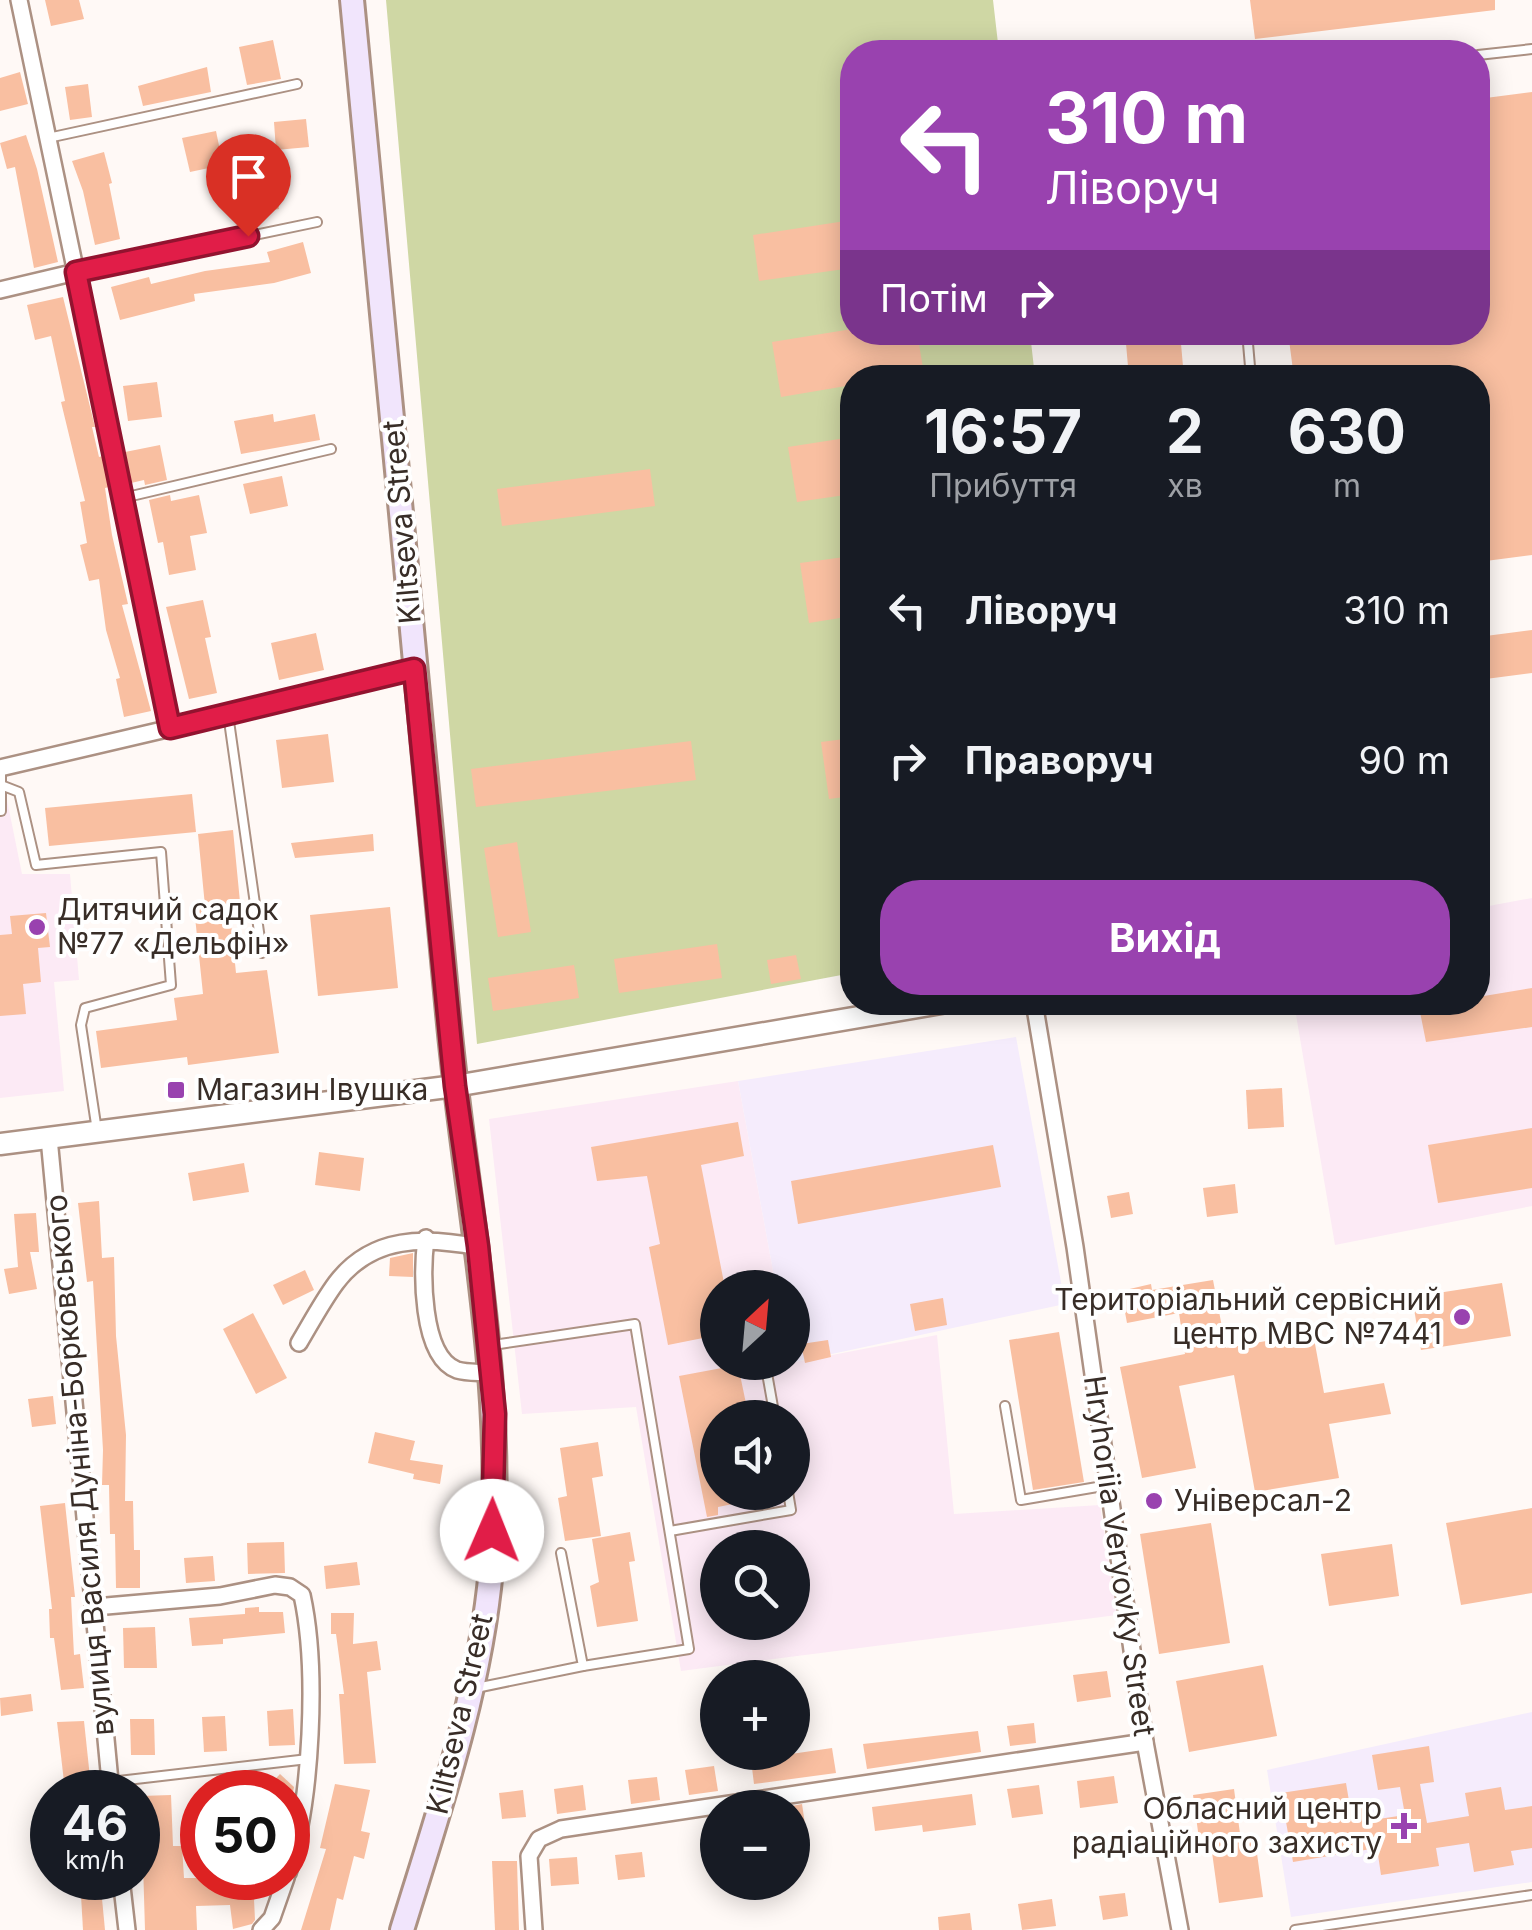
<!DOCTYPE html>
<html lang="uk">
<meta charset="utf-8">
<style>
:root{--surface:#171b24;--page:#242831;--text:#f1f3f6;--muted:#9ea1a6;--accent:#9942af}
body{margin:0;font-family:Inter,sans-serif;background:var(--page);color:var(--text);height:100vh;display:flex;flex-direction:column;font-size:38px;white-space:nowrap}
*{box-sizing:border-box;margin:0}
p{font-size:32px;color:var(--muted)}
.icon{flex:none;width:55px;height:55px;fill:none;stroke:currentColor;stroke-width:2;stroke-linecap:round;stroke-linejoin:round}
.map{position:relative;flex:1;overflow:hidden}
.details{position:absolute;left:840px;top:365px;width:650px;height:650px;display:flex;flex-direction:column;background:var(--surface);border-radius:40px;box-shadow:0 5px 25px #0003}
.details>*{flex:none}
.top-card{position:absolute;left:840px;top:40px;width:650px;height:305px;border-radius:40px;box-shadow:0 5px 25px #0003;background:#9942af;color:#fff;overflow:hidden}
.needle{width:65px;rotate:26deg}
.controls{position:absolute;left:700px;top:1270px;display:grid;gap:20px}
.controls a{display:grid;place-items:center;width:110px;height:110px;border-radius:50%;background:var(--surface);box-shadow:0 5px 25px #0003;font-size:50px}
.speed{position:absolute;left:30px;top:1770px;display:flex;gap:20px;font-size:50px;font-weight:700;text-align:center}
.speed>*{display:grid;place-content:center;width:130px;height:130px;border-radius:50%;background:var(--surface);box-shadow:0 5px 25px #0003;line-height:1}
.speed small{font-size:25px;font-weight:400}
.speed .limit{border:15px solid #d22;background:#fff;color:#111}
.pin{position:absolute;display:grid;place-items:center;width:85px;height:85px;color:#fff;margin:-102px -42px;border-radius:50% 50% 50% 0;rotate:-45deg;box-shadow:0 0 10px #0007}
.pin .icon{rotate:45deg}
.me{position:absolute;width:110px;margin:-55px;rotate:1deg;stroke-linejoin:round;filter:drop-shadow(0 0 8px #0008)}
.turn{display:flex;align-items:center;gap:35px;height:210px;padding:0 40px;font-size:45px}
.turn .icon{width:130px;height:130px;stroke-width:2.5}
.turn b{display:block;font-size:70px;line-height:85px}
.then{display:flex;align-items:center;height:95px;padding:0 40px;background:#0003;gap:20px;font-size:38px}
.eta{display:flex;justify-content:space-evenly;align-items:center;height:170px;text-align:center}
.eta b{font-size:60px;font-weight:700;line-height:70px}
.primary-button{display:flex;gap:20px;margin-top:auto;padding:20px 40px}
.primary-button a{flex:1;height:115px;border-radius:40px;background:var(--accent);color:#fff;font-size:40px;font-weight:700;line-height:115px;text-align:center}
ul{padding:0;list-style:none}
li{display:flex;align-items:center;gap:30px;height:150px;padding:0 40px}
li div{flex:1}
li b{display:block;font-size:38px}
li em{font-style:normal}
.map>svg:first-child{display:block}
.education{fill:#fceaf5;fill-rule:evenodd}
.medical{fill:#f5ecfc}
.green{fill:#cfd7a4}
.building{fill:#f9bfa1}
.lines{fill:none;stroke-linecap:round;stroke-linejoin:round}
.service-casing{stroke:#ac9183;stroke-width:12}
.minor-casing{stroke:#ac9183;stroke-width:20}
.tertiary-casing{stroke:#ac9183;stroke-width:25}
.secondary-casing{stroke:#ac9183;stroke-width:28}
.service{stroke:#fff;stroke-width:8}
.minor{stroke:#fff;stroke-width:15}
.tertiary{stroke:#fff;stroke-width:20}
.secondary{stroke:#f1e5fc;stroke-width:22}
.route-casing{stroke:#92132f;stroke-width:25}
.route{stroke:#e11d48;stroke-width:18}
.poi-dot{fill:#9942af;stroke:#fff;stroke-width:4}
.labels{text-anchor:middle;stroke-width:8;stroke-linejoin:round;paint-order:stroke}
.street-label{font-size:30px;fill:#382d27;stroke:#fff}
.poi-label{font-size:30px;fill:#382d27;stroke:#fff;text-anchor:start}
</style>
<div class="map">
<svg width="1532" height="1930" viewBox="0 0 1532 1930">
<rect width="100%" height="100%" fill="#fff9f6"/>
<!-- education -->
<g class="education">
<path d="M0,797L7,800L22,874H70L79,980L54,982L64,1091L0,1098Z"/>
<path d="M1532,898V1206L1335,1245L1294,1003L1478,1002V908Z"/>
<path d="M738,1081L776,1287L718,1288V1362L790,1363L937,1335L954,1514L1100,1505L1117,1615L681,1671L636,1407L522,1414L489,1119ZM718,1418H792V1492H718ZM718,1548H792V1622H718Z"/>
</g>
<!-- medical -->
<g class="medical">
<path d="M1016,1037L1065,1304L790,1363L792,1362V1288L776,1287L738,1081Z"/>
<path d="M1532,1712V1882L1291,1917L1267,1770Z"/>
</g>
<!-- green -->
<path class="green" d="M386,0H993L999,52H852V332L1030,333L1035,377L852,378V973L477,1044Z"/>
<!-- building -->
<g class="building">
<path d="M45,0H79L84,19L51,26Z"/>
<path d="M1250,0H1495V10L1255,39Z"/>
<path d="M273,40L281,79L247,85L239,47Z"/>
<path d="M207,67L211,92L143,106L138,86Z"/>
<path d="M20,72L28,104L0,111V78Z"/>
<path d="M88,84L92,117L70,120L65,87Z"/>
<path d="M1532,92V555L1478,562V378H1294L1288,332H1478V99Z"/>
<path d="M306,119L309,147L276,150L274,122Z"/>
<path d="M216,131L223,165L190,172L182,138Z"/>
<path d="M26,135L37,169L58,262L34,268L15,167L7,169L0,143Z"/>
<path d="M104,152L112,183L109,184L120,239L95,245L83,191L72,161Z"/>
<path d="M275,184L279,209L243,215L239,190Z"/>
<path d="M852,220V268L759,281L753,235Z"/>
<path d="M303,242L311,273L274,283L194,294L195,301L120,320L111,287L149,277L151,284L205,271L270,262L267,252Z"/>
<path d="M63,297L95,427H92L99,457L103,456L109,487L105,488L112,535L128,604L122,605L151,711L124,717L116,679L120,678L106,630L99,579L89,581L80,545L87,543L80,502L85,501L61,402L65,401L51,336L35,340L27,305Z"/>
<path d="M852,329V332H917L924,374L901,378H852V385L781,397L772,342Z"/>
<path d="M1125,332H1180L1184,378H1129Z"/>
<path d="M157,382L162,417L128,421L123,386Z"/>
<path d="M273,414L274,422L315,414L320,440L241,454L234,421Z"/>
<path d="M852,437V494L797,502L788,447Z"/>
<path d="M160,445L167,480L145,485L144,480L131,483L125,452Z"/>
<path d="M650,469L655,506L502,526L497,489Z"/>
<path d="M282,476L288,506L250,514L243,484Z"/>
<path d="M170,495L171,501L199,495L207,533L190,536L196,570L169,575L163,542L158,543L149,500Z"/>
<path d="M852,556V616L809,623L800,563Z"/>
<path d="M203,600L211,637L205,638L217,693L189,699L166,607Z"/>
<path d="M1532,630V673L1478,680V637Z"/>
<path d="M316,633L324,670L279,680L271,643Z"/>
<path d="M328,734L334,782L282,788L276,740Z"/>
<path d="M852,738V796L829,799L821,742Z"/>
<path d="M691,741L696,780L476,807L471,769Z"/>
<path d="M192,794L196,832L49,846L45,808Z"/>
<path d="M233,830L240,902L229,903L236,973L267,970L279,1053L188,1065L187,1057L101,1068L96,1031L177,1020L174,998L203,994L194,907L205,906L198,834Z"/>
<path d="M373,834L374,851L295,858L291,843Z"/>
<path d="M517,842L531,932L498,937L484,848Z"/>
<path d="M390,907L398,988L318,996L310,915Z"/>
<path d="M46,913L50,947L38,948L41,982L23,984L26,1014L0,1016V935L12,934L10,916Z"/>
<path d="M717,944L722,978L619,993L614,959Z"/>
<path d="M796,955L801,979L771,984L767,960Z"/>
<path d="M574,965L579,998L493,1011L488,978Z"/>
<path d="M1532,988V1027L1426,1042L1419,1007L1478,1002V997Z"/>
<path d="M1282,1088L1284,1127L1248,1129L1246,1090Z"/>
<path d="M738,1122L744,1156L701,1165L725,1288H718V1335L668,1345L649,1247L660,1244L647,1176L597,1181L591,1147Z"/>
<path d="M1532,1128V1188L1438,1203L1428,1145Z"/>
<path d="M993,1145L1001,1187L798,1224L791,1181Z"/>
<path d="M319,1152L364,1158L360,1191L315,1185Z"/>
<path d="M244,1163L249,1192L193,1201L188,1173Z"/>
<path d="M1235,1184L1238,1213L1207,1217L1203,1188Z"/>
<path d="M1129,1192L1133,1214L1111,1218L1107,1196Z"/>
<path d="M99,1201L102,1258L114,1257L116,1336L126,1435L125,1501H133L134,1550H140V1588H116L115,1534H110L109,1485H102L103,1450L93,1281L87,1282L78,1203Z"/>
<path d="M36,1213L39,1252H30L37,1289L9,1294L4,1269L18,1267L14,1214Z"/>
<path d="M413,1253V1277L389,1276L390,1258Z"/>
<path d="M305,1270L314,1290L283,1305L273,1285Z"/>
<path d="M1213,1280L1226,1348L1313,1333L1324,1393L1384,1383L1391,1414L1329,1424L1339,1478L1255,1492L1234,1375L1179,1386L1196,1468L1142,1478L1120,1367L1185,1354L1179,1313L1127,1323L1121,1291L1151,1284L1152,1290Z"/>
<path d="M1502,1283L1511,1336L1421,1350L1412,1297Z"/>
<path d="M943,1298L947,1325L915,1331L910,1304Z"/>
<path d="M253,1313L287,1378L256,1394L223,1329Z"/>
<path d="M1059,1332L1084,1482L1033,1490L1009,1340Z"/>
<path d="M828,1340L831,1357L805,1363L801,1344Z"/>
<path d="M738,1365L749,1418H718V1492H752L753,1500L718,1507V1515L707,1517L679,1376Z"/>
<path d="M53,1396L56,1424L32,1427L28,1399Z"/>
<path d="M375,1432L415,1441L410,1460L443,1465L440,1484L413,1479L414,1474L368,1463Z"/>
<path d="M598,1442L603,1476L592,1478L601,1536L565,1541L558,1498L567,1496L560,1448Z"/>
<path d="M65,1503L75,1597H71L74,1655L80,1654L84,1688L61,1690L54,1638H50L49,1609H52L40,1506Z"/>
<path d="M1532,1508V1593L1461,1605L1446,1523Z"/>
<path d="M1211,1523L1230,1643L1159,1654L1140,1534Z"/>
<path d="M630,1532L635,1561L629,1562L638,1621L597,1627L590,1586L599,1582L592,1539Z"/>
<path d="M284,1542L285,1573L248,1574L247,1543Z"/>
<path d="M1392,1544L1399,1596L1329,1606L1321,1554Z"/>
<path d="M213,1556L215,1581L186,1583L184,1558Z"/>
<path d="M357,1562L360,1585L326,1589L324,1566Z"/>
<path d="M259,1607V1612H283L285,1633L223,1639V1644L192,1646L189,1618L245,1614V1608Z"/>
<path d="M331,1613H354L353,1644L377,1641L381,1670L367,1672L376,1763L344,1764L339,1694H344L336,1634H331Z"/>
<path d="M155,1627L157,1668H124L123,1628Z"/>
<path d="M1263,1665L1277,1736L1189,1752L1176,1681Z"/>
<path d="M1107,1671L1111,1697L1077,1702L1073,1675Z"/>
<path d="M31,1694L33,1711L1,1716L0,1698Z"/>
<path d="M293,1709L295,1745L269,1746L267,1711Z"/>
<path d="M225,1716L227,1751L204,1752L202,1717Z"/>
<path d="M130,1719H154L155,1755H131Z"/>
<path d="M84,1721L91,1787L65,1790L57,1722Z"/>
<path d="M1034,1723L1036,1743L1010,1746L1007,1726Z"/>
<path d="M978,1731L981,1752L867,1769L863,1744Z"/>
<path d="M1429,1746L1434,1782L1420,1784L1427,1823L1469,1816L1465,1793L1501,1787L1505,1810L1532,1806V1848L1511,1851L1514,1865L1474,1872L1469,1843L1436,1848L1439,1866L1381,1875L1377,1848L1293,1862L1281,1793L1346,1783L1350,1807L1370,1804L1372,1820L1405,1815L1400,1787L1378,1790L1372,1755Z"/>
<path d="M832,1748L836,1773L754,1784L751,1760Z"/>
<path d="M714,1766L718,1791L689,1795L685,1770Z"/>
<path d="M280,1774L294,1787L293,1792H263Z"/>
<path d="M1114,1776L1118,1803L1080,1808L1077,1781Z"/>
<path d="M657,1777L660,1800L631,1804L628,1780Z"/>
<path d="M335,1784L370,1790L361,1831L370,1833L364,1859L354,1856L343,1900L337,1898L330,1930H301L326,1849L320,1848Z"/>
<path d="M583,1785L586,1810L557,1814L554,1789Z"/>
<path d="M1039,1785L1043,1814L1012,1818L1007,1789Z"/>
<path d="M1234,1789L1241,1841L1255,1839L1263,1897L1219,1903L1211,1845L1200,1846L1193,1795Z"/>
<path d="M523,1790L526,1817L502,1819L499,1793Z"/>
<path d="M972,1794L976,1825L923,1832L922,1825L875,1831L872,1807Z"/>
<path d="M171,1795L173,1846H182L184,1878H253L255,1920L252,1924L233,1929L230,1905L196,1906L197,1930H145L141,1796Z"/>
<path d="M802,1804L809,1851L792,1853V1806Z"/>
<path d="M642,1852L645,1877L618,1880L615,1855Z"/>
<path d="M577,1857L579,1884L551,1886L549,1859Z"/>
<path d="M492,1861H517L519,1930H495Z"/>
<path d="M80,1878H100L105,1930H83Z"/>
<path d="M1125,1893L1128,1916L1103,1920L1099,1896Z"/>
<path d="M1052,1899L1056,1926L1022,1930L1018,1904Z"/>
<path d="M970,1913L972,1930H939L938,1917Z"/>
</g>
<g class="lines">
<defs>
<g id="service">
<path d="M1478,55L1532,49"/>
<path d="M48,138L297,84"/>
<path d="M76,272L317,222"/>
<path d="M1247,332L1251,378"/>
<path d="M123,498L331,449"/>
<path d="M228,714L262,953"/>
<path d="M171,728L414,669"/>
<path d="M1,768V811"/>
<path d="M1,785L19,792L36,865L161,852L171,985L85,1008L81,1025L97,1131"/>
<path d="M493,1345L635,1324L689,1649L583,1666"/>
<path d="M765,1362L775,1418"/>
<path d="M1005,1406L1021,1500L1109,1485"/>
<path d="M670,1531L791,1510L788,1492"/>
<path d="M476,1688L583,1666L561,1553"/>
<path d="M110,1782L308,1759"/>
<path d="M1295,1930L1532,1895"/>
</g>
<g id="minor">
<path d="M0,290L76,272"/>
<path d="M0,768L171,728L19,0"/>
<path d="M1034,1002L1075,1247L1145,1742L1180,1930"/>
<path d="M49,1138L111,1792"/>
<path d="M426,1238C422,1270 420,1356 457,1370C467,1373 479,1372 489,1373"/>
<path d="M299,1343C311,1323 322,1302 336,1283C372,1235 426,1237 478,1247"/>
<path d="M95,1607L220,1596L275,1585L290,1587L302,1595C318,1668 312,1801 288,1873"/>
<path d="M121,1878L127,1930"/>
<path d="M261,1930L272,1918L286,1878"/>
<path d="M534,1930L529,1856L539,1839L561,1829L1145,1742"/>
</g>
<path id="tertiary" d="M0,1144L455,1086L947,1002"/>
<path id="secondary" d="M352,0C386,341 416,683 449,1024C466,1205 507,1386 491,1569C480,1693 438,1813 402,1930"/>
</defs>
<!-- service casing -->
<use href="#service" class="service-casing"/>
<!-- minor casing -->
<use href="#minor" class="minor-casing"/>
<!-- tertiary casing -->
<use href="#tertiary" class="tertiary-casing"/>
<!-- secondary casing -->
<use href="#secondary" class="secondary-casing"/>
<!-- service -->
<use href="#service" class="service"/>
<!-- minor -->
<use href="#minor" class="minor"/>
<!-- tertiary -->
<use href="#tertiary" class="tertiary"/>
<!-- secondary -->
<use href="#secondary" class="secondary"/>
</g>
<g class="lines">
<defs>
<path id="route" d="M248,236L76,272L170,728L414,669L455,1086L478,1246L495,1414L492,1531"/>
</defs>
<!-- route casing -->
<use href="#route" class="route-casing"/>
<!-- route -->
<use href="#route" class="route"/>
</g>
<!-- markers -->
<g class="poi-dot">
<circle cx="37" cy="927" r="10"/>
<rect x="166" y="1080" width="20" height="20" rx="5"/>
<circle cx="1462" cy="1317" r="10"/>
<circle cx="1154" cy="1501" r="10"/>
<path d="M1399 1811h10v10h10v10h-10v10h-10v-10h-10v-10h10z"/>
</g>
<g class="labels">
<!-- street labels -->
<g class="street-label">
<text transform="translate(402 522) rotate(-95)" y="10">Kiltseva Street</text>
<text transform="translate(80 1465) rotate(-95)" y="10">вулиця Василя Дуніна-Борковського</text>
<text transform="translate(1119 1556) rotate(82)" y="10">Hryhoriia Veryovky Street</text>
<text transform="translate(460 1714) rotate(-77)" y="10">Kiltseva Street</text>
</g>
<!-- poi labels -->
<g class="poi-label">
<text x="57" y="920">Дитячий садок<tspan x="57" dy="34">№77 «Дельфін»</tspan></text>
<text x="196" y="1100">Магазин Івушка</text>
<text x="1442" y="1310" text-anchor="end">Територіальний сервісний<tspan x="1442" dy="34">центр МВС №7441</tspan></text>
<text x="1174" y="1511">Універсал-2</text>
<text x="1382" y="1819" text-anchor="end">Обласний центр<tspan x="1382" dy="34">радіаційного захисту</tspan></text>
</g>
</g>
</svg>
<div class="controls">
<a><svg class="needle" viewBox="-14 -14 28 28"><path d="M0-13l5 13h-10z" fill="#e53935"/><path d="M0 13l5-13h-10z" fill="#9ea1a6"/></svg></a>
<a><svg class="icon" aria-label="sound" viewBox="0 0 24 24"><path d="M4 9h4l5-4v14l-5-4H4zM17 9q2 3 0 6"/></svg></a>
<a><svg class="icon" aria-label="search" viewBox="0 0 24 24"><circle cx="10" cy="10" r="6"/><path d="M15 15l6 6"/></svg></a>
<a>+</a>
<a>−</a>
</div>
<div class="speed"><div>46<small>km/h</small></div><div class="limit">50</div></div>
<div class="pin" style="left:248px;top:236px;background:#d93025"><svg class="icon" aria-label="arrive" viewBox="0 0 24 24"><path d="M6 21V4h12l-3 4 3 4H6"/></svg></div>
<svg class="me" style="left:492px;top:1531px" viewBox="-20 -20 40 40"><circle r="19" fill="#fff"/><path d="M0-13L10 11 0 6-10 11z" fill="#e11d48"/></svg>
<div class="top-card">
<div class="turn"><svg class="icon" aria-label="left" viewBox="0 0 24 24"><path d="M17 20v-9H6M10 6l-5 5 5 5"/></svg><div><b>310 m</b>Ліворуч</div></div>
<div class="then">Потім<svg class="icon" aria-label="right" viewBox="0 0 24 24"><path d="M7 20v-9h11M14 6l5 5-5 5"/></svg></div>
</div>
<section class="details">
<div class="eta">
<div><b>16:57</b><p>Прибуття</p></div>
<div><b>2</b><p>хв</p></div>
<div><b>630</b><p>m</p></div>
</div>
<ul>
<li><svg class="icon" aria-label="left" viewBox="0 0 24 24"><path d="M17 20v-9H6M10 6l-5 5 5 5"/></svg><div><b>Ліворуч</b></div><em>310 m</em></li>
<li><svg class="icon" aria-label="right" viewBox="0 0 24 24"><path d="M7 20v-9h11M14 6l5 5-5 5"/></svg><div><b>Праворуч</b></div><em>90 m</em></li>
</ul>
<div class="primary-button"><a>Вихід</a></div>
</section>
</div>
